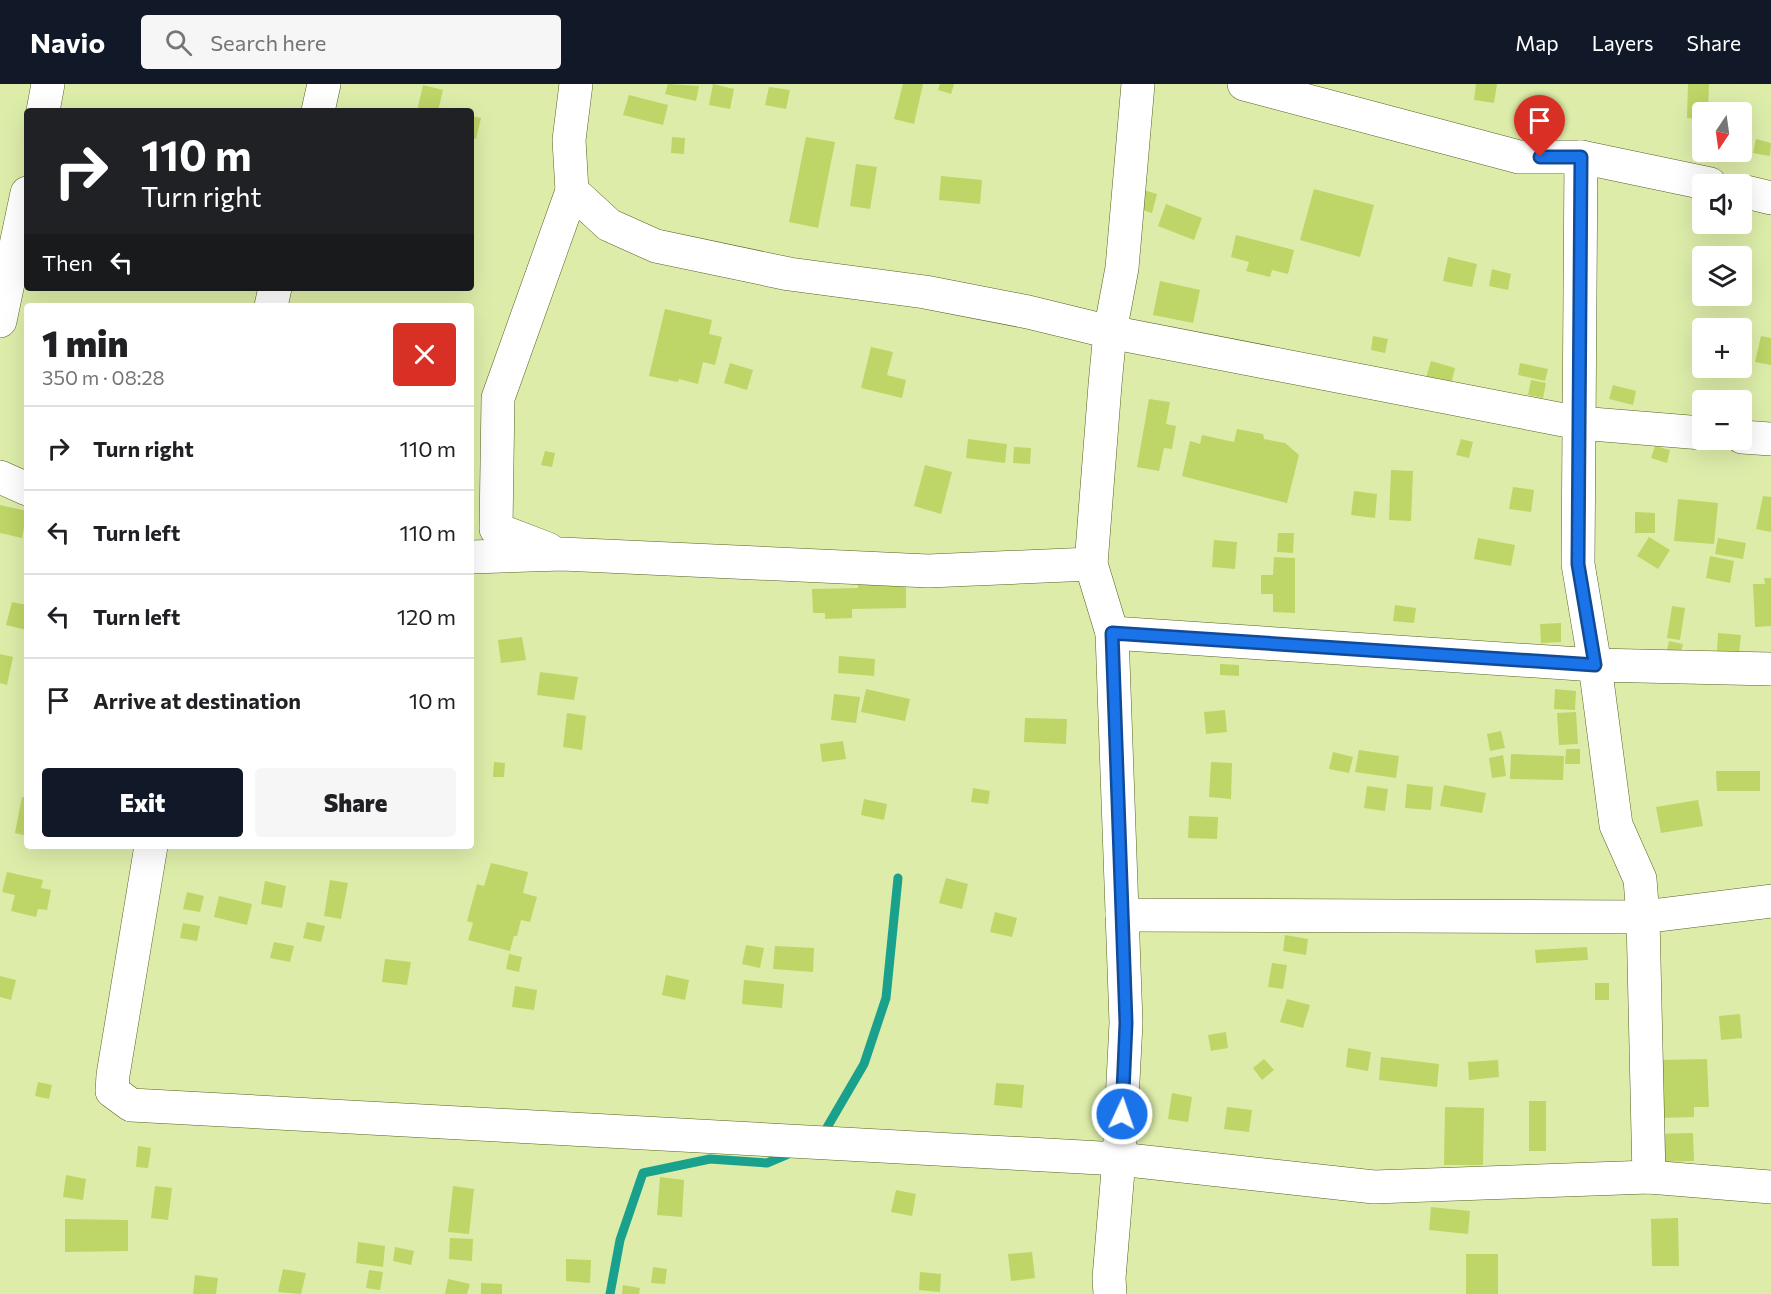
<!DOCTYPE html>
<meta charset="utf-8">
<style>
:root{--surface:#fff;--page:#f6f6f6;--text:#202124;--muted:#757577;--line:#e0e0e0;--accent:#111827}
body{margin:0;font-family:Commissioner,sans-serif;background:var(--page);color:var(--text);height:100vh;display:flex;flex-direction:column;font-size:22px;white-space:nowrap}
*{box-sizing:border-box;margin:0}
p{font-size:20px;color:var(--muted)}
.icon{flex:none;width:33px;height:33px;fill:none;stroke:currentColor;stroke-width:2;stroke-linecap:round;stroke-linejoin:round}
.map{position:relative;flex:1;overflow:hidden}
.drawer{position:absolute;left:24px;top:219px;width:450px;height:546px;display:flex;flex-direction:column;background:var(--surface);border-radius:6px;box-shadow:0 6px 24px #0002}
.drawer>*{flex:none}
.top-card{position:absolute;left:24px;top:24px;width:450px;height:183px;border-radius:6px;box-shadow:0 6px 24px #0002;background:#202124;color:#fff;overflow:hidden}
.needle{width:39px;rotate:193deg}
.fabs{position:absolute;left:1692px;top:18px;display:grid;gap:12px}
.fabs a{display:grid;place-items:center;width:60px;height:60px;border-radius:6px;background:var(--surface);box-shadow:0 6px 24px #0002;font-size:30px}
.pin{position:absolute;display:grid;place-items:center;width:51px;height:51px;color:#fff;margin:-62px -26px;border-radius:50% 50% 50% 0;rotate:-45deg;box-shadow:0 0 6px #0007}
.pin .icon{rotate:45deg}
.me{position:absolute;width:66px;margin:-33px;rotate:3deg;stroke-linejoin:round;filter:drop-shadow(0 0 4px #0008)}
.turn{display:flex;align-items:center;gap:21px;height:126px;padding:0 18px;font-size:27px}
.turn .icon{width:78px;height:78px;stroke-width:2.5}
.turn b{display:block;font-size:42px;line-height:51px}
.then{display:flex;align-items:center;height:57px;padding:0 18px;background:#0003;gap:12px;font-size:22px}
.round{display:grid;place-items:center;flex:none;width:63px;height:63px;border-radius:6px;background:var(--page)}
.overview{display:flex;align-items:center;justify-content:space-between;height:102px;padding:0 18px}
h1{font-size:36px;font-weight:800;line-height:45px}
.cta{display:flex;gap:12px;margin-top:auto;padding:12px 18px}
.cta a{flex:1;height:69px;border-radius:6px;background:var(--accent);color:#fff;font-size:24px;font-weight:800;line-height:69px;text-align:center}
.cta a+a{background:var(--page);color:var(--text)}
ul{padding:0;list-style:none}
li{display:flex;align-items:center;gap:18px;height:84px;padding:0 18px;border-top:2px solid var(--line)}
li div{flex:1}
li b{display:block;font-size:22px}
li em{font-style:normal}
header{display:flex;align-items:center;gap:36px;box-sizing:border-box;height:84px;padding:0 30px;background:var(--accent);color:#fff}
header strong{font-size:28px}
nav{display:flex;gap:33px;margin-inline-start:auto;font-size:21px}
.search{width:420px;height:54px;background:var(--page);display:flex;align-items:center;gap:15px;box-sizing:border-box;padding:0 21px;border-radius:6px;color:var(--muted);font-size:22px}
.map>svg:first-child{display:block}
.lines{fill:none;stroke-linecap:round;stroke-linejoin:round}
.stream{stroke:#1aa18d;stroke-width:9}
.building{fill:#bed567}
.minor-casing{stroke:#556221;stroke-width:34}
.minor{stroke:#fff;stroke-width:33}
.route-casing{stroke:#114b97;stroke-width:15}
.route{stroke:#1a73e8;stroke-width:10}
</style>
<header>
<strong>Navio</strong>
<div class="search"><svg class="icon" aria-label="search" viewBox="0 0 24 24"><circle cx="10" cy="10" r="6"/><path d="M15 15l6 6"/></svg>Search here</div>
<nav><a>Map</a><a>Layers</a><a>Share</a></nav>
</header>
<div class="map">
<svg width="1771" height="1210" viewBox="0 0 1771 1210">
<rect width="100%" height="100%" fill="#ddeda9"/>
<g class="lines">
<!-- stream -->
<g class="stream">
<path d="M822,1052L864,980L886,914L898,794"/>
<path d="M610,1210L620,1156L643,1089L710,1075L767,1079L793,1068"/>
</g>
</g>
<!-- building -->
<g class="building">
<path d="M668,0L699,2L696,17L665,10Z"/>
<path d="M713,0L734,5L730,25L709,21Z"/>
<path d="M903,0H923L914,40L894,35Z"/>
<path d="M940,0H954L951,10L938,6Z"/>
<path d="M1476,0H1497L1494,19L1474,16Z"/>
<path d="M1688,0H1709L1708,28H1702V35L1687,34Z"/>
<path d="M423,1L443,6L438,27H417Z"/>
<path d="M769,3L790,6L786,25L765,21Z"/>
<path d="M629,11L668,21L663,41L623,31Z"/>
<path d="M471,32L481,34L476,55L471,54Z"/>
<path d="M672,53L685,54L684,70L671,69Z"/>
<path d="M806,53L835,58L818,144L789,138Z"/>
<path d="M1756,55L1771,59L1770,72L1753,69Z"/>
<path d="M856,80L877,83L870,125L850,122Z"/>
<path d="M941,92L982,96L980,120L939,116Z"/>
<path d="M1140,105L1157,110L1152,129L1135,124Z"/>
<path d="M1314,105L1374,121L1360,173L1300,156Z"/>
<path d="M1166,120L1202,134L1194,156L1158,142Z"/>
<path d="M1236,151L1294,166L1288,190L1272,186L1270,193L1246,187L1249,178L1231,173Z"/>
<path d="M1448,173L1477,180L1472,203L1443,197Z"/>
<path d="M1492,185L1511,190L1508,206L1489,202Z"/>
<path d="M1160,197L1200,206L1193,239L1153,231Z"/>
<path d="M665,225L712,236L709,250L722,253L715,281L703,278L698,300L679,295L678,298L649,292Z"/>
<path d="M1373,252L1388,255L1385,269L1371,266Z"/>
<path d="M1761,252L1771,254V281L1755,278Z"/>
<path d="M871,263L893,268L887,291L906,296L902,314L861,304Z"/>
<path d="M1431,277L1455,284L1450,304L1425,297Z"/>
<path d="M730,279L753,286L747,306L724,299Z"/>
<path d="M1520,279L1548,285L1545,297L1518,291Z"/>
<path d="M1531,296L1546,299L1543,314L1528,311Z"/>
<path d="M1613,301L1636,307L1633,321L1609,315Z"/>
<path d="M1149,315L1170,318L1166,340L1176,342L1172,365L1164,364L1159,387L1137,383Z"/>
<path d="M1237,345L1263,350L1264,355L1285,359L1299,371L1287,419L1182,392L1190,357L1200,360L1202,351L1234,358Z"/>
<path d="M968,355L1007,360L1005,379L966,374Z"/>
<path d="M1461,355L1473,358L1469,374L1456,371Z"/>
<path d="M1655,362L1670,366L1667,379L1651,374Z"/>
<path d="M1014,363L1031,364L1030,380L1013,379Z"/>
<path d="M545,367L555,369L552,383L541,381Z"/>
<path d="M925,381L952,388L941,430L914,422Z"/>
<path d="M1391,386L1413,387L1411,437L1389,436Z"/>
<path d="M1513,403L1534,406L1531,428L1509,425Z"/>
<path d="M1354,407L1377,410L1375,434L1351,431Z"/>
<path d="M1763,412L1771,413V448L1756,445Z"/>
<path d="M1678,415L1718,419L1714,460L1674,457Z"/>
<path d="M0,421L27,427L22,454L0,449Z"/>
<path d="M1635,428L1655,429V449H1635Z"/>
<path d="M1278,449H1294L1293,469L1277,468Z"/>
<path d="M1649,453L1670,466L1658,485L1637,472Z"/>
<path d="M1478,454L1515,461L1511,482L1474,475Z"/>
<path d="M1718,454L1746,459L1743,475L1715,470Z"/>
<path d="M1214,456L1237,458L1235,485L1212,483Z"/>
<path d="M1710,472L1734,477L1730,499L1706,494Z"/>
<path d="M1274,473L1295,474V529L1273,528V510H1261V491H1273Z"/>
<path d="M1764,494H1771V542L1755,543L1753,500H1765Z"/>
<path d="M906,496V524L852,525V534L825,535V529H813L812,505L858,504V498Z"/>
<path d="M12,518L27,521V546L6,541Z"/>
<path d="M1395,521L1416,524L1414,539L1393,537Z"/>
<path d="M1672,522L1685,524L1680,556L1667,554Z"/>
<path d="M1561,539V558L1541,559L1540,540Z"/>
<path d="M1718,549L1741,551L1739,570L1717,567Z"/>
<path d="M522,553L526,576L501,579L498,556Z"/>
<path d="M1669,557L1683,560L1680,573L1666,570Z"/>
<path d="M0,570L13,573L7,601L0,599Z"/>
<path d="M839,572L875,575L874,592L838,589Z"/>
<path d="M1220,580L1239,581V592L1220,591Z"/>
<path d="M540,588L578,593L574,616L537,611Z"/>
<path d="M866,605L910,615L905,637L861,628Z"/>
<path d="M1555,605L1576,607L1575,626L1554,625Z"/>
<path d="M834,610L860,613L856,639L831,636Z"/>
<path d="M1225,626L1227,648L1206,650L1204,628Z"/>
<path d="M1576,628L1578,660L1559,661L1557,629Z"/>
<path d="M567,629L586,632L582,666L563,663Z"/>
<path d="M1025,634L1067,635L1066,660L1024,658Z"/>
<path d="M1501,647L1505,664L1490,667L1487,650Z"/>
<path d="M843,657L846,675L822,678L820,660Z"/>
<path d="M1566,665H1580V680H1565Z"/>
<path d="M1359,666L1399,672L1396,694L1355,688Z"/>
<path d="M1333,668L1353,673L1349,689L1329,685Z"/>
<path d="M1511,670L1564,672L1563,696L1510,695Z"/>
<path d="M1503,671L1506,692L1492,694L1489,674Z"/>
<path d="M494,678L505,679L504,693H493Z"/>
<path d="M1211,678L1232,679L1231,715L1209,713Z"/>
<path d="M1716,687H1760V707H1717Z"/>
<path d="M1407,700L1433,703L1431,726L1405,724Z"/>
<path d="M1444,701L1486,709L1482,729L1440,722Z"/>
<path d="M1367,702L1388,705L1385,727L1364,724Z"/>
<path d="M973,704L990,707L988,720L971,718Z"/>
<path d="M22,713H27V752L15,749Z"/>
<path d="M864,715L887,720L884,736L861,731Z"/>
<path d="M1698,716L1703,742L1661,749L1656,723Z"/>
<path d="M1189,732L1218,733L1217,755L1188,754Z"/>
<path d="M491,779L528,788L523,809L537,813L530,838L521,836L517,852H514L510,867L468,856L473,839L467,837L477,800L484,802Z"/>
<path d="M7,788L43,796L41,804L51,806L47,826L38,825L36,833L11,827L15,811L2,808Z"/>
<path d="M946,794L968,800L962,825L939,819Z"/>
<path d="M330,796L348,799L341,835L324,832Z"/>
<path d="M265,797L286,802L282,824L261,820Z"/>
<path d="M187,808L204,812L200,828L183,825Z"/>
<path d="M219,812L252,820L247,841L214,833Z"/>
<path d="M995,828L1017,834L1012,853L990,848Z"/>
<path d="M307,838L325,842L321,858L303,854Z"/>
<path d="M183,839L200,842L197,857L180,854Z"/>
<path d="M1285,851L1308,855L1306,871L1283,867Z"/>
<path d="M274,858L294,862L290,878L270,874Z"/>
<path d="M746,861L764,864L760,884L742,880Z"/>
<path d="M775,862L814,864L813,888L773,885Z"/>
<path d="M1587,863L1588,876L1536,879L1535,866Z"/>
<path d="M509,870L522,873L519,888L506,885Z"/>
<path d="M385,875L411,878L407,901L382,898Z"/>
<path d="M1272,879L1287,881L1283,905L1268,903Z"/>
<path d="M666,891L689,896L685,916L662,911Z"/>
<path d="M0,892L16,896L11,916L0,913Z"/>
<path d="M744,896L784,900L782,924L742,920Z"/>
<rect x="1595" y="899" width="14" height="17"/>
<path d="M515,902L537,906L534,926L512,923Z"/>
<path d="M1287,915L1310,921L1303,944L1280,938Z"/>
<path d="M1740,930L1742,954L1721,956L1719,932Z"/>
<path d="M1226,948L1228,964L1211,967L1208,951Z"/>
<path d="M1348,964L1371,968L1368,987L1346,983Z"/>
<path d="M1381,973L1439,980L1437,1003L1379,996Z"/>
<path d="M1264,975L1274,986L1262,996L1253,984Z"/>
<path d="M1707,975L1709,1023H1694V1033L1661,1034L1659,976Z"/>
<path d="M1498,976L1499,993L1469,996L1468,978Z"/>
<path d="M38,998L52,1001L49,1015L35,1012Z"/>
<path d="M996,999L1024,1001L1022,1024L994,1021Z"/>
<path d="M1172,1009L1192,1013L1188,1038L1168,1035Z"/>
<rect x="1529" y="1017" width="17" height="50"/>
<path d="M1227,1023L1252,1026L1249,1048L1224,1045Z"/>
<path d="M1445,1023L1484,1024L1483,1081H1444Z"/>
<path d="M1693,1049L1694,1077L1654,1078V1050Z"/>
<path d="M138,1062L151,1064L148,1084L136,1083Z"/>
<path d="M66,1091L86,1095L83,1116L63,1113Z"/>
<path d="M660,1093L684,1096L682,1133L657,1131Z"/>
<path d="M155,1102L172,1104L168,1136L151,1134Z"/>
<path d="M453,1102L474,1105L469,1150L448,1148Z"/>
<path d="M896,1106L916,1110L912,1132L891,1128Z"/>
<path d="M1431,1123L1470,1127L1468,1150L1429,1146Z"/>
<path d="M1678,1134L1679,1182H1652L1651,1135Z"/>
<path d="M65,1135L128,1136V1167L65,1168Z"/>
<path d="M450,1154L473,1155L472,1177L449,1175Z"/>
<path d="M358,1158L385,1162L383,1183L356,1179Z"/>
<path d="M395,1163L414,1167L411,1181L393,1177Z"/>
<path d="M1032,1168L1035,1194L1011,1197L1008,1170Z"/>
<rect x="1466" y="1170" width="32" height="40"/>
<path d="M566,1175L591,1176L590,1199L566,1197Z"/>
<path d="M653,1183L667,1185L665,1200L651,1199Z"/>
<path d="M283,1185L306,1189L301,1210L278,1208Z"/>
<path d="M369,1186L383,1188L380,1206L366,1204Z"/>
<path d="M920,1188L941,1190L940,1208L919,1206Z"/>
<path d="M195,1191L218,1194L216,1210H193Z"/>
<path d="M448,1195L470,1200L467,1210H445Z"/>
<path d="M481,1199L502,1200V1210H481Z"/>
<path d="M623,1201L640,1204L639,1210H622Z"/>
</g>
<g class="lines">
<defs>
<g id="minor">
<path d="M576,0L569,56L572,107L609,141L656,162L789,190L925,208L1028,228L1110,248L1579,339L1702,349"/>
<path d="M1244,0L1519,73H1581L1710,100"/>
<path d="M43,27L48,0"/>
<path d="M318,27L324,0"/>
<path d="M1581,73L1578,480L1595,581L1616,741L1640,795L1643,833L1649,1093"/>
<path d="M1742,107L1771,114"/>
<path d="M271,222L275,204"/>
<path d="M0,237L27,109"/>
<path d="M1742,353L1771,355"/>
<path d="M0,393L27,405"/>
<path d="M548,465L496,445L498,314L572,107"/>
<path d="M471,473L562,470L928,487L1091,480"/>
<path d="M1112,549L1595,581L1771,585"/>
<path d="M151,762L113,991L112,1007L131,1021L1119,1075L1374,1103L1649,1093L1771,1103"/>
<path d="M1122,831L1643,833L1771,817"/>
<path d="M1110,1210L1109,1194L1119,1075L1126,939L1112,549L1091,480L1105,301L1110,248L1122,184L1138,0"/>
</g>
</defs>
<!-- minor casing -->
<use href="#minor" class="minor-casing"/>
<!-- minor -->
<use href="#minor" class="minor"/>
</g>
<g class="lines">
<defs>
<path id="route" d="M1122,1030L1126,939L1112,549L1595,581L1578,480L1581,73H1540"/>
</defs>
<!-- route casing -->
<use href="#route" class="route-casing"/>
<!-- route -->
<use href="#route" class="route"/>
</g>
</svg>
<div class="fabs">
<a><svg class="needle" viewBox="-14 -14 28 28"><path d="M0-13l5 13h-10z" fill="#e53935"/><path d="M0 13l5-13h-10z" fill="#757577"/></svg></a>
<a><svg class="icon" aria-label="sound" viewBox="0 0 24 24"><path d="M4 9h4l5-4v14l-5-4H4zM17 9q2 3 0 6"/></svg></a>
<a><svg class="icon" aria-label="layers" viewBox="0 0 24 24"><path d="M12 4l9 5-9 5-9-5zM3 14l9 5 9-5"/></svg></a>
<a>+</a>
<a>−</a>
</div>
<div class="pin" style="left:1540px;top:73px;background:#d93025"><svg class="icon" aria-label="arrive" viewBox="0 0 24 24"><path d="M6 21V4h12l-3 4 3 4H6"/></svg></div>
<svg class="me" style="left:1122px;top:1030px" viewBox="-20 -20 40 40"><circle r="17" fill="#1a73e8" stroke="#fff" stroke-width="3"/><path d="M0-11L8 9 0 5-8 9z" fill="#fff"/></svg>
<div class="top-card">
<div class="turn"><svg class="icon" aria-label="right" viewBox="0 0 24 24"><path d="M7 20v-9h11M14 6l5 5-5 5"/></svg><div><b>110 m</b>Turn right</div></div>
<div class="then">Then<svg class="icon" aria-label="left" viewBox="0 0 24 24"><path d="M17 20v-9H6M10 6l-5 5 5 5"/></svg></div>
</div>
<section class="drawer">
<div class="overview"><div><h1>1 min</h1><p>350 m · 08:28</p></div><a class="round" style="background:#d93025;color:#fff"><svg class="icon" aria-label="close" viewBox="0 0 24 24"><path d="M6 6l12 12M18 6L6 18"/></svg></a></div>
<ul>
<li><svg class="icon" aria-label="right" viewBox="0 0 24 24"><path d="M7 20v-9h11M14 6l5 5-5 5"/></svg><div><b>Turn right</b></div><em>110 m</em></li>
<li><svg class="icon" aria-label="left" viewBox="0 0 24 24"><path d="M17 20v-9H6M10 6l-5 5 5 5"/></svg><div><b>Turn left</b></div><em>110 m</em></li>
<li><svg class="icon" aria-label="left" viewBox="0 0 24 24"><path d="M17 20v-9H6M10 6l-5 5 5 5"/></svg><div><b>Turn left</b></div><em>120 m</em></li>
<li><svg class="icon" aria-label="arrive" viewBox="0 0 24 24"><path d="M6 21V4h12l-3 4 3 4H6"/></svg><div><b>Arrive at destination</b></div><em>10 m</em></li>
</ul>
<div class="cta"><a>Exit</a><a>Share</a></div>
</section>
</div>
